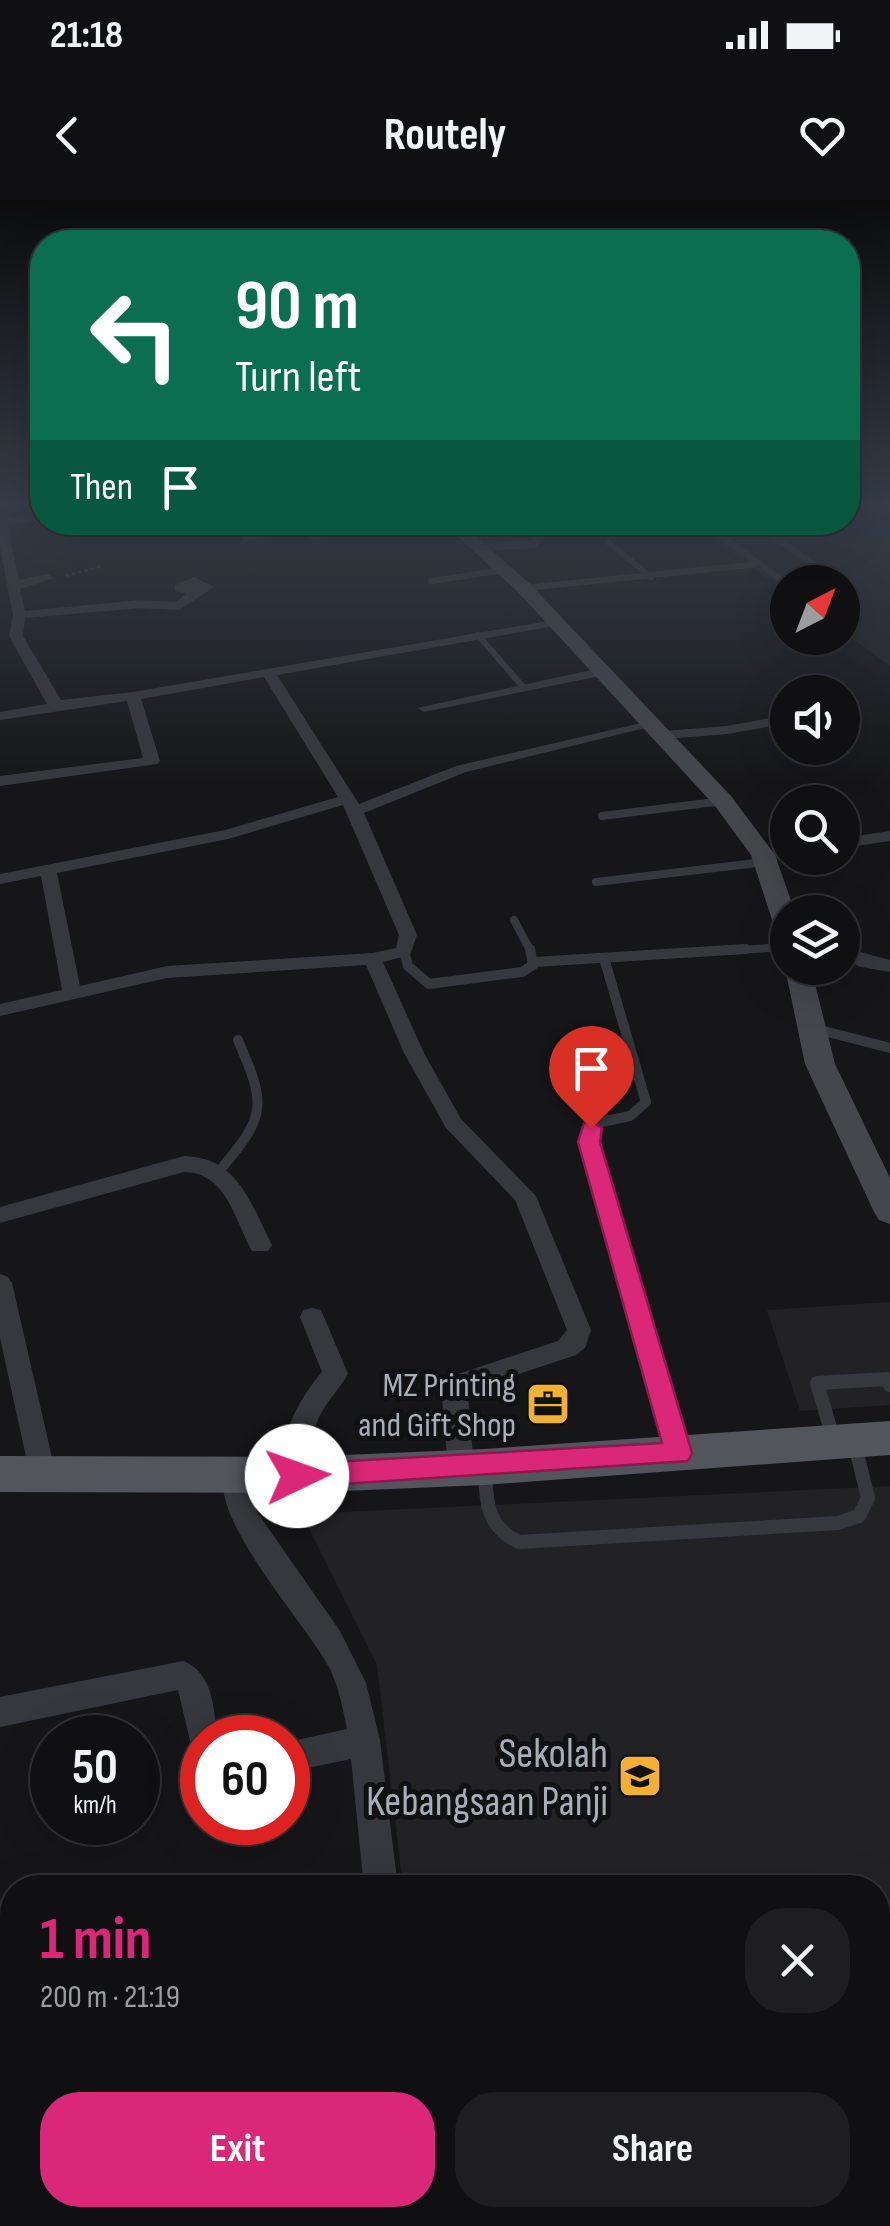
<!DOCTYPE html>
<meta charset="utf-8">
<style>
:root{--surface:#101012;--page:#1e1e20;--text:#f1f3f6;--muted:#9c9d9f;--line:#303032;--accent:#db2777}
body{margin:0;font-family:"Sofia Sans Condensed",sans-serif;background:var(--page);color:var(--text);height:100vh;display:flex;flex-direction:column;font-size:38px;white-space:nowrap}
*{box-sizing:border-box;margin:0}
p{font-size:32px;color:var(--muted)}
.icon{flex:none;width:55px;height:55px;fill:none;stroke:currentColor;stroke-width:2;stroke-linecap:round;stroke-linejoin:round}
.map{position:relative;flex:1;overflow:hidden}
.sheet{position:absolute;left:0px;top:1675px;width:890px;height:352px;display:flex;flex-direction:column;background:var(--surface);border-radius:40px 40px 0 0;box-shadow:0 10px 40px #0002,0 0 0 2px var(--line)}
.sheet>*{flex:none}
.banner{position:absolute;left:30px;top:30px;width:830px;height:305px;border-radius:40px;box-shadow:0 10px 40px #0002,0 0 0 2px var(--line);background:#0b6e4f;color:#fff;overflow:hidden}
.needle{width:65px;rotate:42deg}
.tools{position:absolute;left:770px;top:365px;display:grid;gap:20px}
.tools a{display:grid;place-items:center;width:90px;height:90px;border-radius:50%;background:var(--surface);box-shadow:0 10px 40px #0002,0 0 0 2px var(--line);font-size:50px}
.speed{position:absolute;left:30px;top:1515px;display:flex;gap:20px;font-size:50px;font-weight:700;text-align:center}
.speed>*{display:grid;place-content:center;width:130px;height:130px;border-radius:50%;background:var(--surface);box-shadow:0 10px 40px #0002,0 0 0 2px var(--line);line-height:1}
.speed small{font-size:25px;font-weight:400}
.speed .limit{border:15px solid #d22;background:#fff;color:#111}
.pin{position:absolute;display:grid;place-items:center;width:85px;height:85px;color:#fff;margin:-102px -42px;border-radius:50% 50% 50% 0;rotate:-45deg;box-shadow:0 0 10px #0007}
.pin .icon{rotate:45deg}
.me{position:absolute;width:110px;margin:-55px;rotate:87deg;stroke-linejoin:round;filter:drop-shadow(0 0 8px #0008)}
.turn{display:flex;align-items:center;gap:35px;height:210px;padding:0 40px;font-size:45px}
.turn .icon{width:130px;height:130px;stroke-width:2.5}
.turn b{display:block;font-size:70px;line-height:85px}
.then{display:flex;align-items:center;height:95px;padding:0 40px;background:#0003;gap:20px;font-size:38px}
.round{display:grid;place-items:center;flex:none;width:105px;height:105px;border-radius:40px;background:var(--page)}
.summary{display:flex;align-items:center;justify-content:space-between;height:170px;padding:0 40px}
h1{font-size:60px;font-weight:700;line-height:75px;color:var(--accent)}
.button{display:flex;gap:20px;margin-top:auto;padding:20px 40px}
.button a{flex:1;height:115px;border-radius:40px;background:var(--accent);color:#fff;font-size:40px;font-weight:700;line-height:115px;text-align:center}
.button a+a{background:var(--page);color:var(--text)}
.status{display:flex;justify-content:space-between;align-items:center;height:70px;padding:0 50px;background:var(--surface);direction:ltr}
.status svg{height:28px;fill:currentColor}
header{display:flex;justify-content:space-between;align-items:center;height:130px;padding:0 40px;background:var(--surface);font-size:45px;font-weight:700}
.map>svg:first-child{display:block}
.built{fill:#222225}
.green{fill:#1e261f}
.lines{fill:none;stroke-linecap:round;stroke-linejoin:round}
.path{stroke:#3d3f44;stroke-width:2.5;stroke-dasharray:2.5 4;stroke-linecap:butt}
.lane-far3{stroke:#37383d;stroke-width:6}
.lane-far2{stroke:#37383d;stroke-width:8}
.lane-far1{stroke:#37383d;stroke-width:10}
.lane{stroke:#37383d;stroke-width:14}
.street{fill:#37383d;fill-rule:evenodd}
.secondary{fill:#45474d;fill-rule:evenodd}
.primary{fill:#53555c;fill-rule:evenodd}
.route{fill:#db2777;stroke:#8e194d;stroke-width:2.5}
.labels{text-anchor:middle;stroke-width:10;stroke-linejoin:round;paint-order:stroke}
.poi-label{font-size:35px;fill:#a8adb8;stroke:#111113;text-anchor:end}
.near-poi-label{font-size:42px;fill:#a8adb8;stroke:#111113;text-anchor:end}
</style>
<div class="status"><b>21:18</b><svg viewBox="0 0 49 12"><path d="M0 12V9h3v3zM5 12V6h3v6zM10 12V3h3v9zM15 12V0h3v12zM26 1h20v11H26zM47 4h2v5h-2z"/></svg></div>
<header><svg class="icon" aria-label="back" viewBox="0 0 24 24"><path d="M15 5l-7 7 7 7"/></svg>Routely<svg class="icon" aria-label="heart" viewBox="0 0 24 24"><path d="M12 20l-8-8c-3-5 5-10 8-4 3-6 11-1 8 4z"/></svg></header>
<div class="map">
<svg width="890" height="2026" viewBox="0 0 890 2026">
<rect width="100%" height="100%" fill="#161618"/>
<!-- built -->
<g class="built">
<path d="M848,302H890V466L843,432L842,382H788L787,392L691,323L848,322Z"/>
<path d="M890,1102V1205L800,1211L767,1110Z"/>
<path d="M890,1286V2026H443L441,2015H878V1688L403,1687L377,1465L302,1314Z"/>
</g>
<!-- green -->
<path class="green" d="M890,1741V2026H581L580,2015H878V1742Z"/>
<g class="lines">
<!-- path -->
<path class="path" d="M66,376L102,366"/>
<!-- lane-far3 -->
<g class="lane-far3">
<path d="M754,322L823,371"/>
<path d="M245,338L269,335L272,322"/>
<path d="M779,340L802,332L789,322"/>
<path d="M608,342L651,377"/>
<path d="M760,364L788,385"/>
<path d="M431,381L504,370"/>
<path d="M524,388L760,364L708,326L710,322"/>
<path d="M478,435L524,488"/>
</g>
<!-- lane-far2 -->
<g class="lane-far2">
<path d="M664,535L727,530L788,519"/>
<path d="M602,616L723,601"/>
<path d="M596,682L765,662"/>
<path d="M514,720L531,752"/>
<path d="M704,752L788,747"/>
</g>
<!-- lane-far1 -->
<g class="lane-far1">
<path d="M404,751L408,766L429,784L522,772L533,765L530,749"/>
<path d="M604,758L646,902L630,916L597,923L588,935L627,1076"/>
<path d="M534,762L746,749"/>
<path d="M816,829L890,848"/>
<path d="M220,970C267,915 266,905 238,840"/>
</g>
<!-- lane -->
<g class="lane">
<path d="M627,1074L677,1249"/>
<path d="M833,1238L817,1183L887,1179L890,1185"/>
<path d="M485,1270C486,1302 487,1327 519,1342L838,1323L859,1316L868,1298L855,1245"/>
</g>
<!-- street -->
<g class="street">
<path d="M42,315V321L7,324L19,380L48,374L54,378L20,389L25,411L141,400L176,402L186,394L175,391V385L194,377L214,387L179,410L141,408L25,418L23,436L61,500L133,492L560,419V425L555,426L277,475L359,604L456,566L654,520L661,524L466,572L364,613L417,735L410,755L383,762L424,853L461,919L536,996L591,1130L585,1148L576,1155L470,1190L468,1196L474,1268L470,1276L461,1279L452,1276L448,1268L442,1196L452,1176L558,1141L567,1130L515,1000L446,928L404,853L366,765L167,778L0,816V804L62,790L41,676L0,684V674L225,630L338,597L264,477L141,499L160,561L157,564L0,586V576L143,558L127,501L0,520V512L47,504L9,436L13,415L0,347V318ZM343,605L399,735L396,748L373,753L167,766L80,786L57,673L228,639Z"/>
<path d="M411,322H450L314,340L308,337Z"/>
<path d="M576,323L580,328L548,335L535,348L478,351L472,347L478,343L531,341L540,330Z"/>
<path d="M605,467L612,471L610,474L424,512L417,508Z"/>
<path d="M890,631V641L842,648V638Z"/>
<path d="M788,646V656L763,660L755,655Z"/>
<path d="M842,747L890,760V772L861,767L842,759Z"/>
<path d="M184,956C238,957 251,1004 272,1045L268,1051H252C235,1020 226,972 184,972L0,1023V1007Z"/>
<path d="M0,1074L8,1077L12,1083L56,1275L52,1283L43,1286L34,1283L30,1275L0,1138Z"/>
<path d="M312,1108L321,1110L324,1117L348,1174C338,1192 322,1205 316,1225C310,1243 315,1266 306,1283L297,1286L288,1283C271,1248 299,1198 322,1172L300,1117L303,1110Z"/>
<path d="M235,1264L244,1267L257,1312L340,1431L366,1483L380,1540L398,1688H364L351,1559L288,1572V1542L347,1529C343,1509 339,1488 330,1469C308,1425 203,1314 226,1267Z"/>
<path d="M183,1461C214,1473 213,1508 218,1538H202V1553L192,1549L178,1490L0,1527V1497Z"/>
<path d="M341,2015H380L384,2026H345Z"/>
</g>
<!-- secondary -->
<g class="secondary">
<path d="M442,322H460L530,384L731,596L775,655L795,712H788V737L775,729L751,655L715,606L518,392Z"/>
<path d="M788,764V768H811L835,864L890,978V1024L879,1020L874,1012L805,864L785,768Z"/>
</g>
<!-- primary -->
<path class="primary" d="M890,1221V1255L484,1285L297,1293L0,1292V1256L297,1257L484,1249Z"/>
</g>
<!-- sky -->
<linearGradient id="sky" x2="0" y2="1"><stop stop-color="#0c0c0d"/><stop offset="0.52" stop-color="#363c48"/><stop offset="1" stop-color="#363c48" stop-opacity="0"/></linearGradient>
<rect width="890" height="586" fill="url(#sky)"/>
<!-- route -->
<path class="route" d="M591,921L602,928L600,942L692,1253L688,1261L297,1287L287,1284L283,1276L287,1267L297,1264L662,1243L578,942L584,923Z"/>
<!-- icons -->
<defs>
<symbol id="office-square" viewBox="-11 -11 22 22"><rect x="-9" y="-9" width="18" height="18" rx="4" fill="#f2b134" stroke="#111113"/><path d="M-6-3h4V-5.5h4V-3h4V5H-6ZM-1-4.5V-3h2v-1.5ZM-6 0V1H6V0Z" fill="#111"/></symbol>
<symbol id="school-square" viewBox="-11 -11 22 22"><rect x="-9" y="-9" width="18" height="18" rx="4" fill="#f2b134" stroke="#111113"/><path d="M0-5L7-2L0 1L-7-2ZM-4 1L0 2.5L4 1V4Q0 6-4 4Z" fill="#111"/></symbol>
</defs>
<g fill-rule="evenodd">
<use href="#office-square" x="523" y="1179" width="50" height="50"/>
<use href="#school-square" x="615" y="1551" width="50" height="50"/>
</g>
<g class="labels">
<!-- poi labels -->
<g class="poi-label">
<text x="516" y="1196">MZ Printing<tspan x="516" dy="40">and Gift Shop</tspan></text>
</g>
<!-- near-poi labels -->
<g class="near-poi-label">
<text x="608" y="1567">Sekolah<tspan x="608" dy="48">Kebangsaan Panji</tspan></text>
</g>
</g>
</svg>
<div class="tools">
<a><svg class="needle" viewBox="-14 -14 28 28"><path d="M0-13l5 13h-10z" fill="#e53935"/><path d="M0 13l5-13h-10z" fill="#9c9d9f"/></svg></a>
<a><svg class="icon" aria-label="sound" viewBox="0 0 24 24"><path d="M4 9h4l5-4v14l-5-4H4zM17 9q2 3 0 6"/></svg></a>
<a><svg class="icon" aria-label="search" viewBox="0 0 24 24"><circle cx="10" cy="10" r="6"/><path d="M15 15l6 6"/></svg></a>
<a><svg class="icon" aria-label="layers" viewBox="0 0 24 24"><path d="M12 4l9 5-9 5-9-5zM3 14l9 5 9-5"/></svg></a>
</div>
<div class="speed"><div>50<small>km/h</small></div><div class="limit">60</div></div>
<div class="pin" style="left:591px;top:928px;background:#d93025"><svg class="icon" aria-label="arrive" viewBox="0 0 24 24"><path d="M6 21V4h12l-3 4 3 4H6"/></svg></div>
<svg class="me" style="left:297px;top:1276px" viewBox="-20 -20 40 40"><circle r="19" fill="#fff"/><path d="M0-13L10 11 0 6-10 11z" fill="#db2777"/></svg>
<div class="banner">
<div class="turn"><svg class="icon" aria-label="left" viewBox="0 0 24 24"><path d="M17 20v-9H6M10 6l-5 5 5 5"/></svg><div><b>90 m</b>Turn left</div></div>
<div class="then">Then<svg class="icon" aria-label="arrive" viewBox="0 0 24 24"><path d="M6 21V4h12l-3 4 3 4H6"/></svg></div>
</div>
<section class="sheet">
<div class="summary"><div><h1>1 min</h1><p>200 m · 21:19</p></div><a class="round"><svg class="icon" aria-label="close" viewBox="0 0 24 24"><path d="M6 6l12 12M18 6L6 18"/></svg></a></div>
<div class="button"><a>Exit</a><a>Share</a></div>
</section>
</div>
